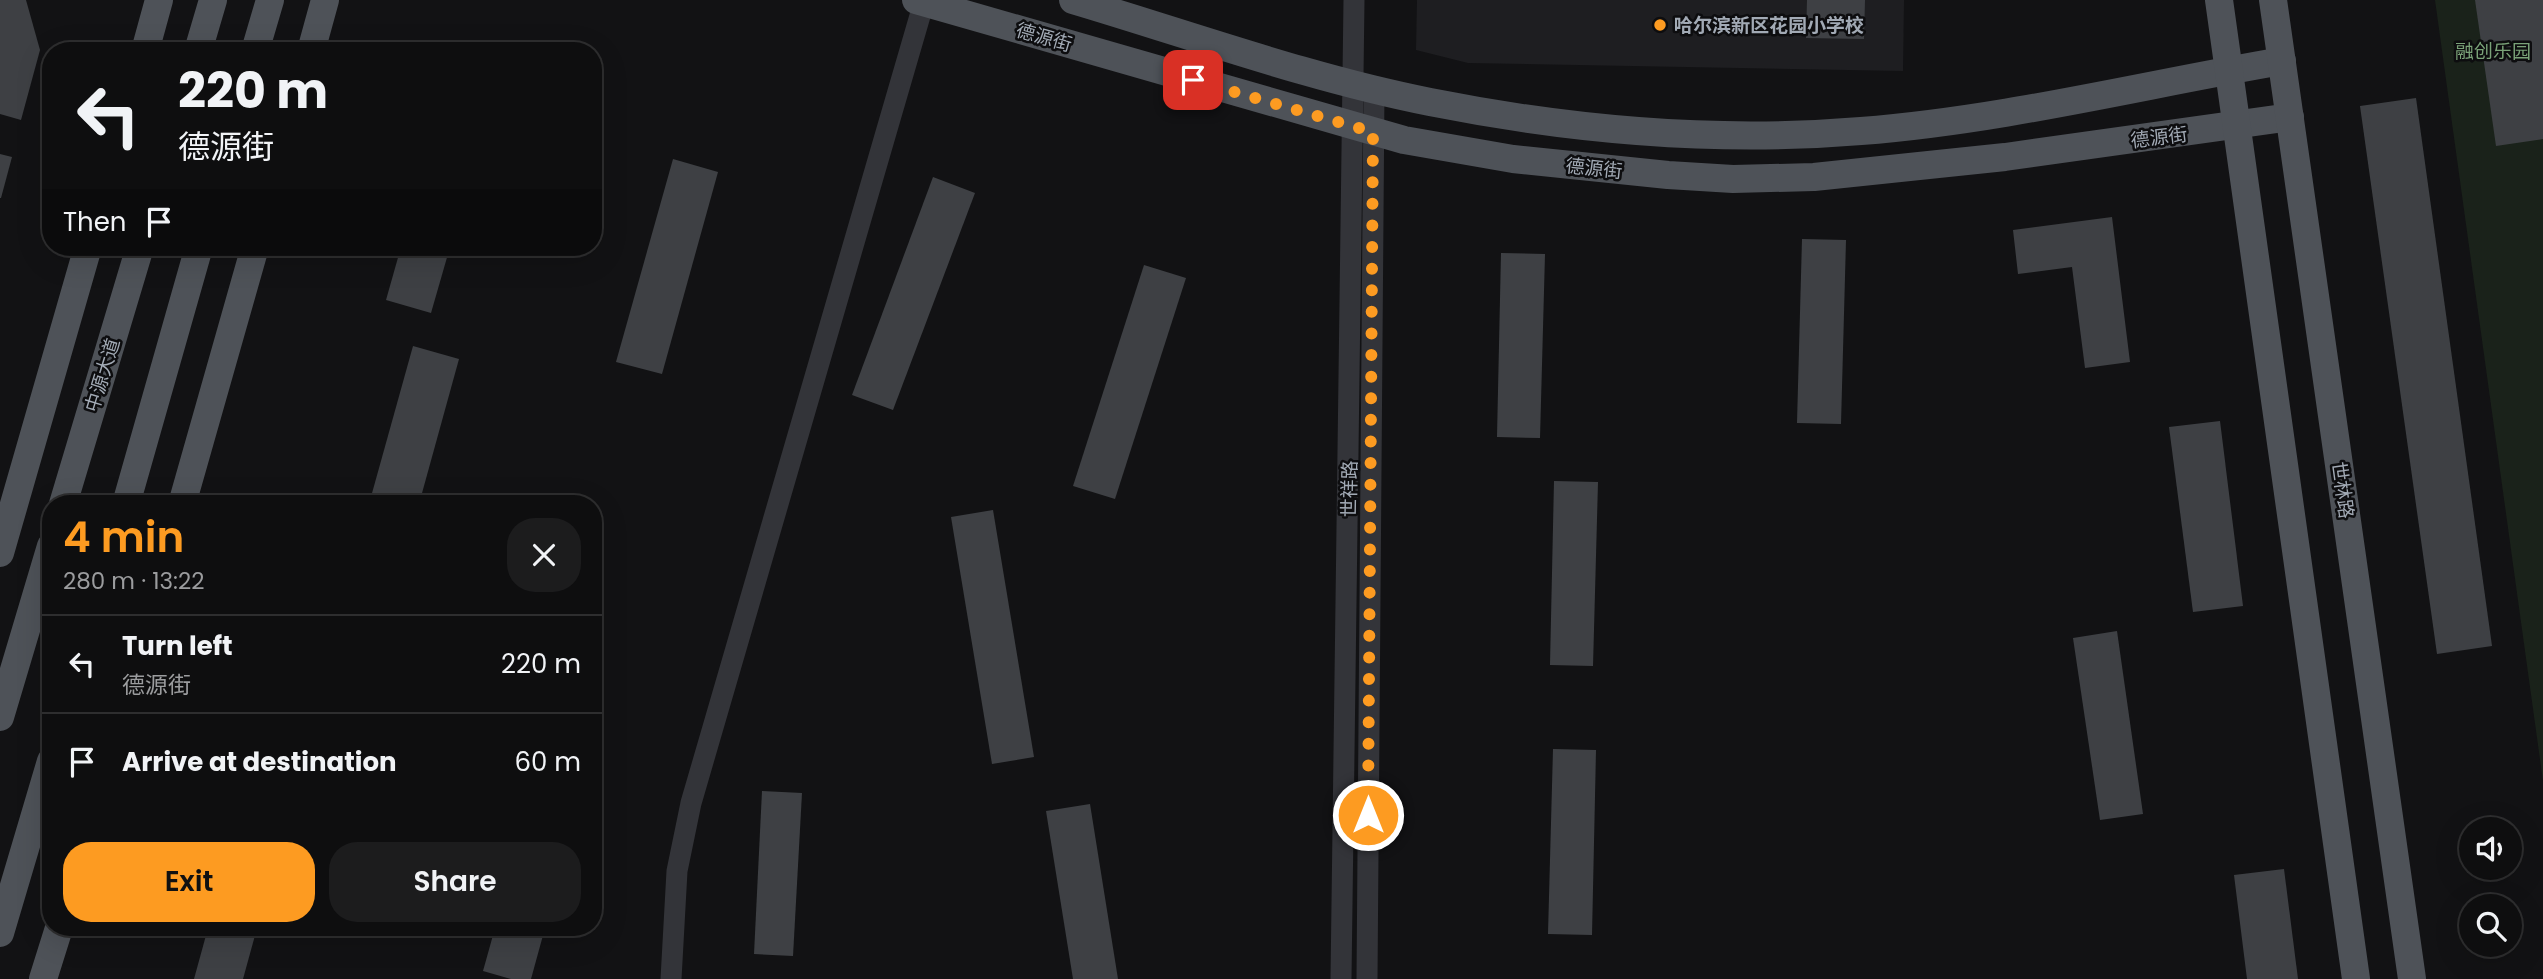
<!DOCTYPE html>
<meta charset="utf-8">
<style>
:root{--surface:#0e0e0f;--page:#1c1c1d;--text:#f1f3f6;--muted:#9b9c9e;--line:#2e2e2f;--accent:#fd9b21}
body{margin:0;font-family:Poppins,"Noto Sans SC",sans-serif;background:var(--page);color:var(--text);height:100vh;display:flex;flex-direction:column;font-size:26px;white-space:nowrap}
*{box-sizing:border-box;margin:0}
p{font-size:23px;color:var(--muted)}
.icon{flex:none;width:38px;height:38px;fill:none;stroke:currentColor;stroke-width:2;stroke-linecap:round;stroke-linejoin:round}
.map{position:relative;flex:1;overflow:hidden}
.sheet{position:absolute;left:42px;top:495px;width:560px;height:441px;display:flex;flex-direction:column;background:var(--surface);border-radius:28px;box-shadow:0 7px 28px #0002,0 0 0 2px var(--line)}
.sheet>*{flex:none}
.hud{position:absolute;left:42px;top:42px;width:560px;height:214px;border-radius:28px;box-shadow:0 7px 28px #0002,0 0 0 2px var(--line);background:#0e0e0f;color:var(--text);overflow:hidden}
.buttons{position:absolute;left:2459px;top:817px;display:grid;gap:14px}
.buttons a{display:grid;place-items:center;width:63px;height:63px;border-radius:50%;background:var(--surface);box-shadow:0 7px 28px #0002,0 0 0 2px var(--line);font-size:35px}
.pin{position:absolute;display:grid;place-items:center;width:60px;height:60px;color:#fff;margin:-30px;border-radius:14px;box-shadow:0 4px 10px #0006}
.me{position:absolute;width:77px;margin:-38px;rotate:0deg;stroke-linejoin:round;filter:drop-shadow(0 0 5px #0008)}
.turn{display:flex;align-items:center;gap:24px;height:147px;padding:0 21px;font-size:32px}
.turn .icon{width:91px;height:91px;stroke-width:2.5}
.turn b{display:block;font-size:49px;line-height:60px}
.then{display:flex;align-items:center;height:66px;padding:0 21px;background:#0003;gap:14px;font-size:26px}
.round{display:grid;place-items:center;flex:none;width:74px;height:74px;border-radius:28px;background:var(--page)}
.summary{display:flex;align-items:center;justify-content:space-between;height:119px;padding:0 21px}
h1{font-size:42px;font-weight:600;line-height:52px;color:var(--accent)}
.button{display:flex;gap:14px;margin-top:auto;padding:14px 21px}
.button a{flex:1;height:80px;border-radius:28px;background:var(--accent);color:#111;font-size:28px;font-weight:600;line-height:80px;text-align:center}
.button a+a{background:var(--page);color:var(--text)}
ul{padding:0;list-style:none}
li{display:flex;align-items:center;gap:21px;height:98px;padding:0 21px;border-top:2px solid var(--line)}
li div{flex:1}
li b{display:block;font-size:26px}
li em{font-style:normal}
.map>svg:first-child{display:block}
.built{fill:#1e1e21}
.green{fill:#1a221a}
.building{fill:#3e4044}
.lines{fill:none;stroke-linecap:round;stroke-linejoin:round}
.minor{stroke:#333439;stroke-width:21}
.major{stroke:#4e5258;stroke-width:28}
.route{stroke:#fd9b21;stroke-width:12;stroke-dasharray:0 21.6}
.poi-dot{fill:#fd9b21;stroke:#0d0d0f;stroke-width:2.5}
.labels{text-anchor:middle;stroke-width:5;stroke-linejoin:round;paint-order:stroke}
.poi-label{font-size:19px;font-weight:bold;fill:#a2aab5;stroke:#0d0d0f;text-anchor:start}
.street-label{font-size:19px;fill:#a2aab5;stroke:#0d0d0f}
.park-label{font-size:19px;fill:#7aa278;stroke:#0d0d0f}
</style>
<div class="map">
<svg width="2543" height="979" viewBox="0 0 2543 979">
<rect width="100%" height="100%" fill="#121214"/>
<!-- built -->
<path class="built" d="M1417,0H1904L1903,71L1468,63L1416,50Z"/>
<!-- green -->
<path class="green" d="M2435,0H2543V781Z"/>
<!-- building -->
<g class="building">
<path d="M0,0H26L40,50L21,120L0,114Z"/>
<path d="M1807,0H1865L1864,39L1806,38Z"/>
<path d="M2475,0H2543V139L2496,146Z"/>
<path d="M2416,98L2492,646L2437,654L2360,106Z"/>
<path d="M0,154L12,157L1,198H0Z"/>
<path d="M673,159L718,172L662,374L616,362Z"/>
<path d="M933,177L975,193L893,410L852,395Z"/>
<path d="M2112,217L2130,362L2085,368L2072,267L2018,274L2013,230Z"/>
<path d="M1802,239L1846,240L1841,424L1797,423Z"/>
<path d="M401,247H450L431,313L386,300Z"/>
<path d="M1501,253L1545,254L1540,438L1497,437Z"/>
<path d="M1144,265L1186,278L1115,499L1073,486Z"/>
<path d="M413,346L459,359L419,504H369Z"/>
<path d="M2220,421L2243,606L2193,612L2169,427Z"/>
<path d="M1554,481L1598,482L1593,666L1550,665Z"/>
<path d="M993,510L1034,757L992,764L951,517Z"/>
<path d="M2117,631L2143,814L2100,820L2073,638Z"/>
<path d="M1553,749L1596,750L1592,935L1548,934Z"/>
<path d="M762,791L802,793L793,956L754,954Z"/>
<path d="M1090,804L1118,979H1073L1046,811Z"/>
<path d="M2284,869L2298,979H2247L2234,875Z"/>
<path d="M208,928H257L243,979H194Z"/>
<path d="M495,928H545L531,979H511L483,971Z"/>
</g>
<g class="lines">
<!-- minor -->
<g class="minor">
<path d="M671,979L677,871L691,803L924,2"/>
<path d="M1341,979L1354,0"/>
<path d="M1367,979L1374,89"/>
</g>
<!-- major -->
<g class="major">
<path d="M916,0L1404,140L1513,159L1668,175L1733,179L1814,177L2005,157L2290,117"/>
<path d="M1073,0C1191,35 1309,78 1430,102C1571,130 1717,143 1861,131C2003,120 2142,85 2282,61"/>
<path d="M2219,0L2356,979"/>
<path d="M2273,0L2412,979"/>
<path d="M145,51L159,0"/>
<path d="M198,51L213,0"/>
<path d="M255,51L270,0"/>
<path d="M311,51L325,0"/>
<path d="M63,504L140,247"/>
<path d="M126,504L199,247"/>
<path d="M182,504L255,247"/>
<path d="M0,553L88,247"/>
<path d="M0,717L51,546"/>
<path d="M0,933L51,761"/>
<path d="M43,979L59,928"/>
</g>
</g>
<g class="lines">
<!-- route -->
<path class="route" d="M1193,80L1373,132L1368,815"/>
</g>
<!-- markers -->
<circle class="poi-dot" cx="1660" cy="25" r="7"/>
<g class="labels">
<!-- poi labels -->
<g class="poi-label">
<text x="1674" y="32">哈尔滨新区花园小学校</text>
</g>
<!-- street labels -->
<g class="street-label">
<text transform="translate(1044 37) rotate(16)" y="7">德源街</text>
<text transform="translate(2159 137) rotate(-7)" y="7">德源街</text>
<text transform="translate(1594 168) rotate(6)" y="7">德源街</text>
<text transform="translate(102 375) rotate(-73)" y="7">中源大道</text>
<text transform="translate(1349 489) rotate(-89)" y="7">世祥路</text>
<text transform="translate(2343 490) rotate(82)" y="7">世林路</text>
</g>
<!-- park labels -->
<g class="park-label">
<text x="2493" y="58">融创乐园</text>
</g>
</g>
</svg>
<div class="buttons">
<a><svg class="icon" aria-label="sound" viewBox="0 0 24 24"><path d="M4 9h4l5-4v14l-5-4H4zM17 9q2 3 0 6"/></svg></a>
<a><svg class="icon" aria-label="search" viewBox="0 0 24 24"><circle cx="10" cy="10" r="6"/><path d="M15 15l6 6"/></svg></a>
</div>
<div class="pin" style="left:1193px;top:80px;background:#d93025"><svg class="icon" aria-label="arrive" viewBox="0 0 24 24"><path d="M6 21V4h12l-3 4 3 4H6"/></svg></div>
<svg class="me" style="left:1368px;top:815px" viewBox="-20 -20 40 40"><circle r="17" fill="#fd9b21" stroke="#fff" stroke-width="3"/><path d="M0-11L8 9 0 5-8 9z" fill="#fff"/></svg>
<div class="hud">
<div class="turn"><svg class="icon" aria-label="left" viewBox="0 0 24 24"><path d="M17 20v-9H6M10 6l-5 5 5 5"/></svg><div><b>220 m</b>德源街</div></div>
<div class="then">Then<svg class="icon" aria-label="arrive" viewBox="0 0 24 24"><path d="M6 21V4h12l-3 4 3 4H6"/></svg></div>
</div>
<section class="sheet">
<div class="summary"><div><h1>4 min</h1><p>280 m · 13:22</p></div><a class="round"><svg class="icon" aria-label="close" viewBox="0 0 24 24"><path d="M6 6l12 12M18 6L6 18"/></svg></a></div>
<ul>
<li><svg class="icon" aria-label="left" viewBox="0 0 24 24"><path d="M17 20v-9H6M10 6l-5 5 5 5"/></svg><div><b>Turn left</b><p>德源街</p></div><em>220 m</em></li>
<li><svg class="icon" aria-label="arrive" viewBox="0 0 24 24"><path d="M6 21V4h12l-3 4 3 4H6"/></svg><div><b>Arrive at destination</b></div><em>60 m</em></li>
</ul>
<div class="button"><a>Exit</a><a>Share</a></div>
</section>
</div>
